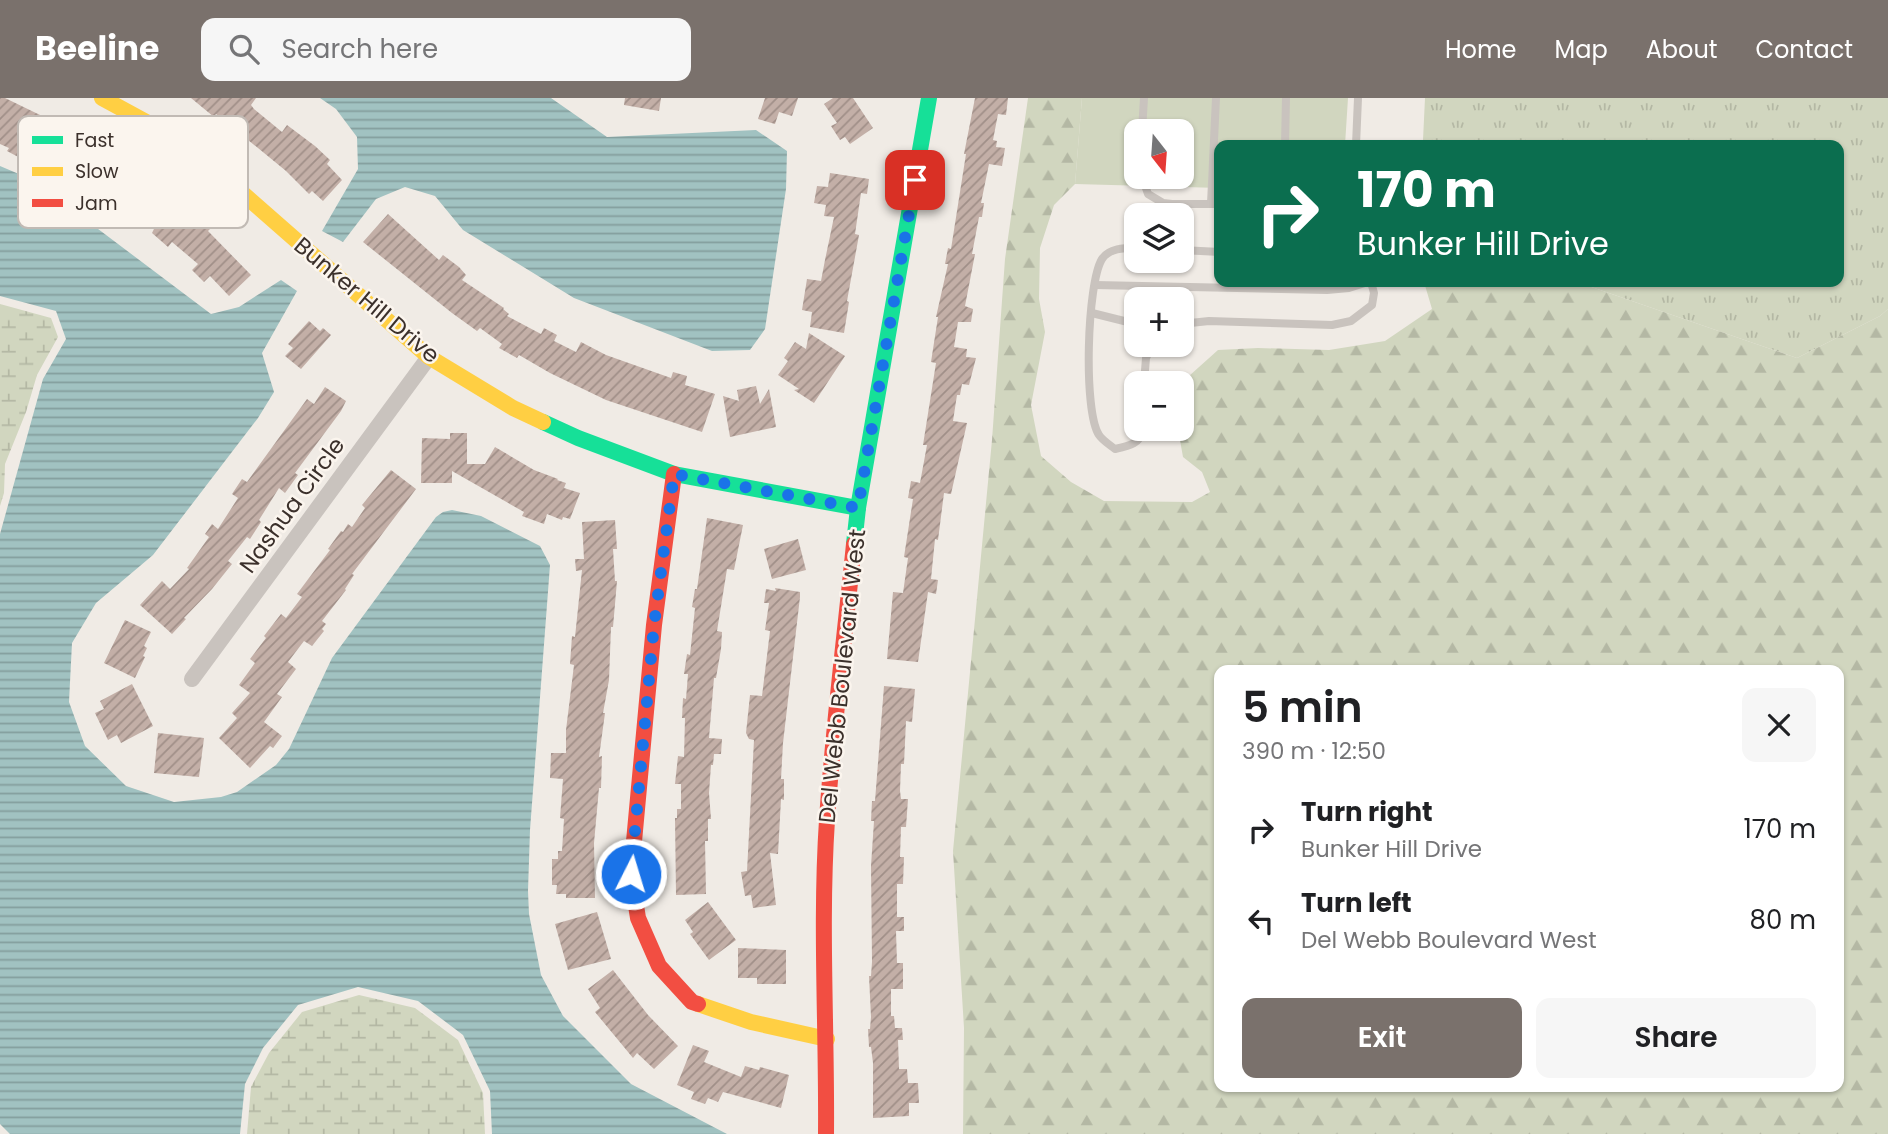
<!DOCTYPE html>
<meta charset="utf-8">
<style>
:root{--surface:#fff;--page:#f6f6f6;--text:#202124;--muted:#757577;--accent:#7a716c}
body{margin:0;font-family:Poppins,sans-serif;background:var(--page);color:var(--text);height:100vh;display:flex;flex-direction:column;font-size:26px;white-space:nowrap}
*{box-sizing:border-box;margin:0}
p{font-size:23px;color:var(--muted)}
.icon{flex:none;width:38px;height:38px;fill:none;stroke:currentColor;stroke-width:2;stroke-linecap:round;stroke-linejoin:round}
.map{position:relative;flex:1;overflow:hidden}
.panel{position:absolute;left:1214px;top:567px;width:630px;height:427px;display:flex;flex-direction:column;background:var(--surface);border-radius:14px;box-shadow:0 2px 5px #0004}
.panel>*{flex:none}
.guide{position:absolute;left:1214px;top:42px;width:630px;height:147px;border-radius:14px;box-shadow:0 2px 5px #0004;background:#0b6e4f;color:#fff;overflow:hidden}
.needle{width:46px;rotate:163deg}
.buttons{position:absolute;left:1124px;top:21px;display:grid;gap:14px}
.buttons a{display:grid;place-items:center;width:70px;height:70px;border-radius:14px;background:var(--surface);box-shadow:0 2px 5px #0004;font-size:35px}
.pin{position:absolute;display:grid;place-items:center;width:60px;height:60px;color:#fff;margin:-30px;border-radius:14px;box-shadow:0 4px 10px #0006}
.me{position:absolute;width:77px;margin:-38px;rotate:5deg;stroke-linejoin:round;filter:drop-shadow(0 0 5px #0008)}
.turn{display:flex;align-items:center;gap:24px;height:147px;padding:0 28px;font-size:32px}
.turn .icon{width:91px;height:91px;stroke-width:2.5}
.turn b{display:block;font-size:49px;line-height:60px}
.round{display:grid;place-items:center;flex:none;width:74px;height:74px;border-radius:14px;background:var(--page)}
.head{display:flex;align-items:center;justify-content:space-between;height:119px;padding:0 28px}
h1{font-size:42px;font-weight:600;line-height:52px}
.action{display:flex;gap:14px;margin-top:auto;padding:14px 28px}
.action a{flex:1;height:80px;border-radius:14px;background:var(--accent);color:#fff;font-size:28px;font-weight:600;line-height:80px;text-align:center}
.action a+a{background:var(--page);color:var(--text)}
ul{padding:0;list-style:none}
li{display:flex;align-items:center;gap:21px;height:91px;padding:0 28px}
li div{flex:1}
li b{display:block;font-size:26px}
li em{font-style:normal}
header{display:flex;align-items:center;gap:42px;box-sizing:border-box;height:98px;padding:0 35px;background:var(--accent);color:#fff}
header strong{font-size:33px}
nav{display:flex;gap:38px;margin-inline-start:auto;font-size:24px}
.search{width:490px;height:63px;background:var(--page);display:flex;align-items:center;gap:18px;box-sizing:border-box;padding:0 24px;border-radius:14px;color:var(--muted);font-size:26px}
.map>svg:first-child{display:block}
.grass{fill:url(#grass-tufts)}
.forest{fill:url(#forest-firs);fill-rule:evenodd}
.wetland{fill:url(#wetland-marsh)}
.garden{fill:#d1d6bf;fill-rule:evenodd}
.water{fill:url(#water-rules)}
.building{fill:url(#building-hatch)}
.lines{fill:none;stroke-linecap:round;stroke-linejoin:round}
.lane{stroke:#c9c3be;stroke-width:8}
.street{stroke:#c9c3be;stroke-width:16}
.fast{stroke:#16e098;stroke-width:16}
.slow{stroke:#ffcf43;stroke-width:16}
.jam{stroke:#f24e42;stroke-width:16}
.route{stroke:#1a73e8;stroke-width:12;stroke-dasharray:0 21.6}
.labels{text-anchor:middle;stroke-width:5;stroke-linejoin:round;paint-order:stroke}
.street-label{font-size:23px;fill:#3b302b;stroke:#fbf5ee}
.key{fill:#fbf5ee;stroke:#c1bab4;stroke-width:2}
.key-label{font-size:19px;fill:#3b302b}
</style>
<header>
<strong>Beeline</strong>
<div class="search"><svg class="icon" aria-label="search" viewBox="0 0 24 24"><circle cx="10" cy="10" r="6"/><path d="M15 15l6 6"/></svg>Search here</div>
<nav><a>Home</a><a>Map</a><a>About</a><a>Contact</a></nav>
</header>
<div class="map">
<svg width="1888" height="1036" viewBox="0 0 1888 1036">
<defs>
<pattern id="grass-tufts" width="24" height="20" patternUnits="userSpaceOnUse" patternTransform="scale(1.75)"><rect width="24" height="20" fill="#d1d6bf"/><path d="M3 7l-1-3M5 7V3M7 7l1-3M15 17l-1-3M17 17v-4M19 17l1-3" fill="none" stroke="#b4b8a4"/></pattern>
<pattern id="forest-firs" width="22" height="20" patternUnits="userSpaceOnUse" patternTransform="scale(1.75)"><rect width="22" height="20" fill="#d1d6bf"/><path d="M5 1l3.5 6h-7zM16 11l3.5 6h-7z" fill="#b4b8a4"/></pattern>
<pattern id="wetland-marsh" width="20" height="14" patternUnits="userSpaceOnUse" patternTransform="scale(1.75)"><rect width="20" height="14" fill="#d1d6bf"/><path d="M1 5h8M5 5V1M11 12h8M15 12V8" fill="none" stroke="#b4b8a4"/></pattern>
<pattern id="water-rules" width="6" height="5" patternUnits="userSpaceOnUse" patternTransform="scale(1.75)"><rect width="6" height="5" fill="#a1c2c1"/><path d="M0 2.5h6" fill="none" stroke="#849e9d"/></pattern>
<pattern id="building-hatch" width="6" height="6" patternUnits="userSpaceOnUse" patternTransform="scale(1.75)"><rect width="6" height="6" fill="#c3afa7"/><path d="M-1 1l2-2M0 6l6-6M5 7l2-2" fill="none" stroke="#a08f88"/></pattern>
</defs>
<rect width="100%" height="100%" fill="#f0ebe5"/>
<!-- grass -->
<path class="grass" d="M1425,0H1888V211L1880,218L1797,260L1577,184H1839V47H1428L1423,42Z"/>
<!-- forest -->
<path class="forest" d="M1028,0H1082L1075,86L1054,107L1040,150L1039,201L1045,234L1031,307L1041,358L1071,384L1104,403L1192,404L1210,394L1202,374L1183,359L1178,331H1181V291L1189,278L1218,252L1258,250L1329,252L1385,243L1432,211L1424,184H1577L1797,260L1880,218L1888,211V1036H963L964,930L953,753L992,342L1005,161ZM1220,572H1839V989H1220Z"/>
<!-- wetland -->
<g class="wetland">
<path d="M0,206L51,220L58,239L37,277L26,314L5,366L4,395L0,408Z"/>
<path d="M359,897L415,910L458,942L483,995L485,1036H247L251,989L269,955L302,914Z"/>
</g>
<!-- garden -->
<path class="garden" d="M1082,0H1348L1345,47H1220V90L1075,86ZM1136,33H1181V79H1136Z"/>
<!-- water -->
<g class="water">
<path d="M320,0H551L607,39L756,32L787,53L786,91L765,231L750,252L712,253L574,200L463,132L435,98L405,89L376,101L343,144L322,133L358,71L357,39L336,11Z"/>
<path d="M0,68L33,82L211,216L239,209L281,182L297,193L262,255L274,294L258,320L153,457L96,505L72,545L69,604L85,648L126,688L174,704L221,699L237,694L276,667L289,651L332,560L436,419L443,414L452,412L481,418L540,448L550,467L530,732L528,793L529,816L541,877L563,918L631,986L727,1036H492L490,993L463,937L418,903L358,889L298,907L263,950L245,986L240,1036H10L0,1026V436L43,281L66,241L56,213L0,198Z"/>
</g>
<!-- building -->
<g class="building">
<path d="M0,0H5L71,32L49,72L24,59L22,61L7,53L9,50L0,46Z"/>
<path d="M191,0H256L251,7L254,11L282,34L287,27L315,48L330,62L327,66L342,82L323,103L312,93L309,96L286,73L258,50L216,16L214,19Z"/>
<path d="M625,0H661L659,13L624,7Z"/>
<path d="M765,0H798L792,18L779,14L775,26L758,21Z"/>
<path d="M833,0H853L873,30L850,46L845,39L840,42L831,28L837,25L824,6Z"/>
<path d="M975,0H1008L1006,17L998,16L993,42L997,43L996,49L1005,50L1002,68L989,66L981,105H984L982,119H979L972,156H975L965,208L973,211L971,224H958L954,249L967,251L966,259L976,260L969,287L962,286L960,297H957L953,323L967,325L951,396L944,395L938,442L935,441L931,481L938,482L936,496L928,494L918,564L887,561L893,494L903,495L908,460L904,459L913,401L908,400L911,383L920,385L927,347H923L936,265L931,264L938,219H936L948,166H945L948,150L951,151L966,56H964Z"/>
<path d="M89,45L165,94L162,98L181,115L185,111L192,117L210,131L208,133L251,177L229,198L210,178L204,184L192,172L198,166L172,144L168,149L152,135L154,131L117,109L118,106L98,93L93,101L65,84Z"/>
<path d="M830,75L869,81L867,96L861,95L855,136L859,137L847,203L849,204L844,235L810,229L812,214L802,212L807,181L821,183L825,162L834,119L824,118L826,107L814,105L817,88L828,89Z"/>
<path d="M388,116L439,162L443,157L459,169L466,177L462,182L504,210L503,211L509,216L507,218L541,236L544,230L557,237L554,243L576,254L581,244L606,257L671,280L673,274L687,278L685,287L715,296L702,334L606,302L550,275L519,257L517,260L499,250L502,246L480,230L477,233L452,215L363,144Z"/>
<path d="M309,223L320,233L323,230L331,237L301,271L285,258L293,250L288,246Z"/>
<path d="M809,235L845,258L814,305L794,292L799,291L778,277L788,263L784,260L795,244L806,251Z"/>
<path d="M756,288L760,306L769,291L776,329L730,339L723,298L739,303L737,292Z"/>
<path d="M325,289L346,303L341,313L295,375L298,377L285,395L279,390L259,422L261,424L250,441L247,439L228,463L232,466L212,491L184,520L186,521L172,536L140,507L162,483L170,491L189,471L187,470L209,439L205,436L212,426L218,431L238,400L232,396L242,381L247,384L307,301L314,306Z"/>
<path d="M450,335H467V366H485L495,349L534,372L558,381L557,382L566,385L564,390L580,395L570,421L563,419L562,422L547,416L544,426L522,418L524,414L452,373V385H421L422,340L450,341Z"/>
<path d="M391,372L416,391L352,476L354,477L345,491L346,492L322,523L326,526L322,531L324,533L312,548L304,543L288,564L296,571L277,596L282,599L264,624L282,638L273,650L270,648L250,670L219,640L237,620L232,615L250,595L239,587L255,565L250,561L266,540L264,538L281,516L286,520L302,499L297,496L330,452L328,451L341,433L343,434L348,426L352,429L365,410L362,407Z"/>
<path d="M707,420L743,427L734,472L727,471L717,533L722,534L721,551L716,580H714L709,640L722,641L721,656H714L713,667H711L709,695L711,721H708V743H705L706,796L676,797L675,720H677V711H681V686H675L678,658L684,659L685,620H682L683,600L686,601L688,576H684L687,556L690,557L695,510L692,509L695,491H697Z"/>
<path d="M615,422L617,451H613L615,483H617L613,529H611L609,582L603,615H605L599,659L602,658L601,690H599L594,745L595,800H566V796H556L557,787H552V761H558V753H562L564,721L560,720L563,681L550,680L551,655H566V632L574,567L570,566L572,538L575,539L582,472L576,473L575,461H584L582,424Z"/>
<path d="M798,441L806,472L772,481L764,451Z"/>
<path d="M775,490L800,494V499L783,645L781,681H784V702L781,701L778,756L770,755L776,807L753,810L751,797L745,798L741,774L747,773L754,642L749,641L746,635L750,597L762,598L770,533L765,532L769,505H764L766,491L776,493Z"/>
<path d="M125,522L151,534L144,548L147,550L143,558L145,559L135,580L104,565Z"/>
<path d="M132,586L153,628L121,645L117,637L108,642L95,615L104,611L100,603Z"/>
<path d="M884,588L915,591L912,624L906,623L904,666H901L900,693L901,701H908L906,729H901L900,759H904L903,786H897V819H904V833H896L897,865H903V891H891V918H894L895,930H902L903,942H898L899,971H907L908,985H918L919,1005H909V1018L873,1020V965L871,949H869L868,931H870L871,919L869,878H871L872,864L871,768L874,723H871L872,703H875Z"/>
<path d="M158,635L204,640L199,679L154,675Z"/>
<path d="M708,804L736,842L709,862L690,836L693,834L685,822Z"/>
<path d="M597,814L611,861L568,872L555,826Z"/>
<path d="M738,850L786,852V886H757V880H738Z"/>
<path d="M613,872L648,917L678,948L654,971L637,955L633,960L595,914L600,910L588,891Z"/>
<path d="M693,947L709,953L704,964L741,979L745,968L759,972L760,969L789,977L781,1010L723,994L718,1004L708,1000L705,1006L691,1001L694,994L677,987Z"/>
</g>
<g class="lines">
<!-- lane -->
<g class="lane">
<path d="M1142,33L1144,0"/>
<path d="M1285,47L1286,0"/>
<path d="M1356,47L1358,0"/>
<path d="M1142,79L1148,96L1163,105L1172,106H1220"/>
<path d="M1211,106L1216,0"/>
<path d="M1136,150C1124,150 1109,150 1102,161C1087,185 1083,313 1099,337C1102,342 1110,347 1115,351C1129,348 1140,346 1144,331"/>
<path d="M1181,152L1220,154"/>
<path d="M1095,187L1327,192L1349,190L1368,184"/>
<path d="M1092,215L1136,226"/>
<path d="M1181,226L1209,223L1332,227L1351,223L1372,207L1374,195L1371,184"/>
<path d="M1144,285L1146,260L1152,247"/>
</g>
<!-- street -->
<path class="street" d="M192,581L429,259"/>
<!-- fast -->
<g class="fast">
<path d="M543,324L578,340L674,376L858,410"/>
<path d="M854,446L858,410L929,0"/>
</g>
<!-- slow -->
<g class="slow">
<path d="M102,0L161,32L240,93L429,259L513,310L543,324"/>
<path d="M698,906L751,924L827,941"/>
</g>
<!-- jam -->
<g class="jam">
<path d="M674,376L654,527L631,776L638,820L659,868L692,904L698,906"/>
<path d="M826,1036C827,931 820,826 827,722C833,629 845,537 854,446"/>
</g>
</g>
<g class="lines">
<!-- route -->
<path class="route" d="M631,776L654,527L674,376L858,410L915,82"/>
</g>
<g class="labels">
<!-- street labels -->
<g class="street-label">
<text transform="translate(367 202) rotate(40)" y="8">Bunker Hill Drive</text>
<text transform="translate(292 407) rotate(-54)" y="8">Nashua Circle</text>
<text transform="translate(842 578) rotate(-84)" y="8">Del Webb Boulevard West</text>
</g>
</g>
<!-- legend -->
<rect x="18" y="18" width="230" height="112" rx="10" class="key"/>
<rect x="32" y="38" width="31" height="8" fill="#16e098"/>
<rect x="32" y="69" width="31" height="9" fill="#ffcf43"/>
<rect x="32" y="101" width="31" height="8" fill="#f24e42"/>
<g class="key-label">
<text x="75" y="49">Fast</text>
<text x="75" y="80">Slow</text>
<text x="75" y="112">Jam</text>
</g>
</svg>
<div class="buttons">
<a><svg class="needle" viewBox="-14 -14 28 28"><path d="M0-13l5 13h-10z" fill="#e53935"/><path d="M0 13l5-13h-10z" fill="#757577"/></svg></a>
<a><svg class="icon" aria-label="layers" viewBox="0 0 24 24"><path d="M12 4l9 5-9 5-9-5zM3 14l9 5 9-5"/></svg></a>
<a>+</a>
<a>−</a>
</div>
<div class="pin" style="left:915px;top:82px;background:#d93025"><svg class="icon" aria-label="arrive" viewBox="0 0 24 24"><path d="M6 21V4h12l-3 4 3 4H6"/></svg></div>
<svg class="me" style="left:631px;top:776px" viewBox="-20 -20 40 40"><circle r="17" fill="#1a73e8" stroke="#fff" stroke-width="3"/><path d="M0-11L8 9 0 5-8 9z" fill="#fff"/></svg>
<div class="guide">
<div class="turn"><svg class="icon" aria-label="right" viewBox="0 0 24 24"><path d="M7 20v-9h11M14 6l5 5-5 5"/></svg><div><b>170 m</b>Bunker Hill Drive</div></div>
</div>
<section class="panel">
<div class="head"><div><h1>5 min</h1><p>390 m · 12:50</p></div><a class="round"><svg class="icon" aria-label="close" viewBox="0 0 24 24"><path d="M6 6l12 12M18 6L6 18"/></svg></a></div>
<ul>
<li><svg class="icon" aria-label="right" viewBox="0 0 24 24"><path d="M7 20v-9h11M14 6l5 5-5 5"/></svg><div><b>Turn right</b><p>Bunker Hill Drive</p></div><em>170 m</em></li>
<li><svg class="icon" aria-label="left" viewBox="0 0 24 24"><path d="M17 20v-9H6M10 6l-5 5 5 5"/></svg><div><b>Turn left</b><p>Del Webb Boulevard West</p></div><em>80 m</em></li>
</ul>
<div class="action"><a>Exit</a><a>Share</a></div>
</section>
</div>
